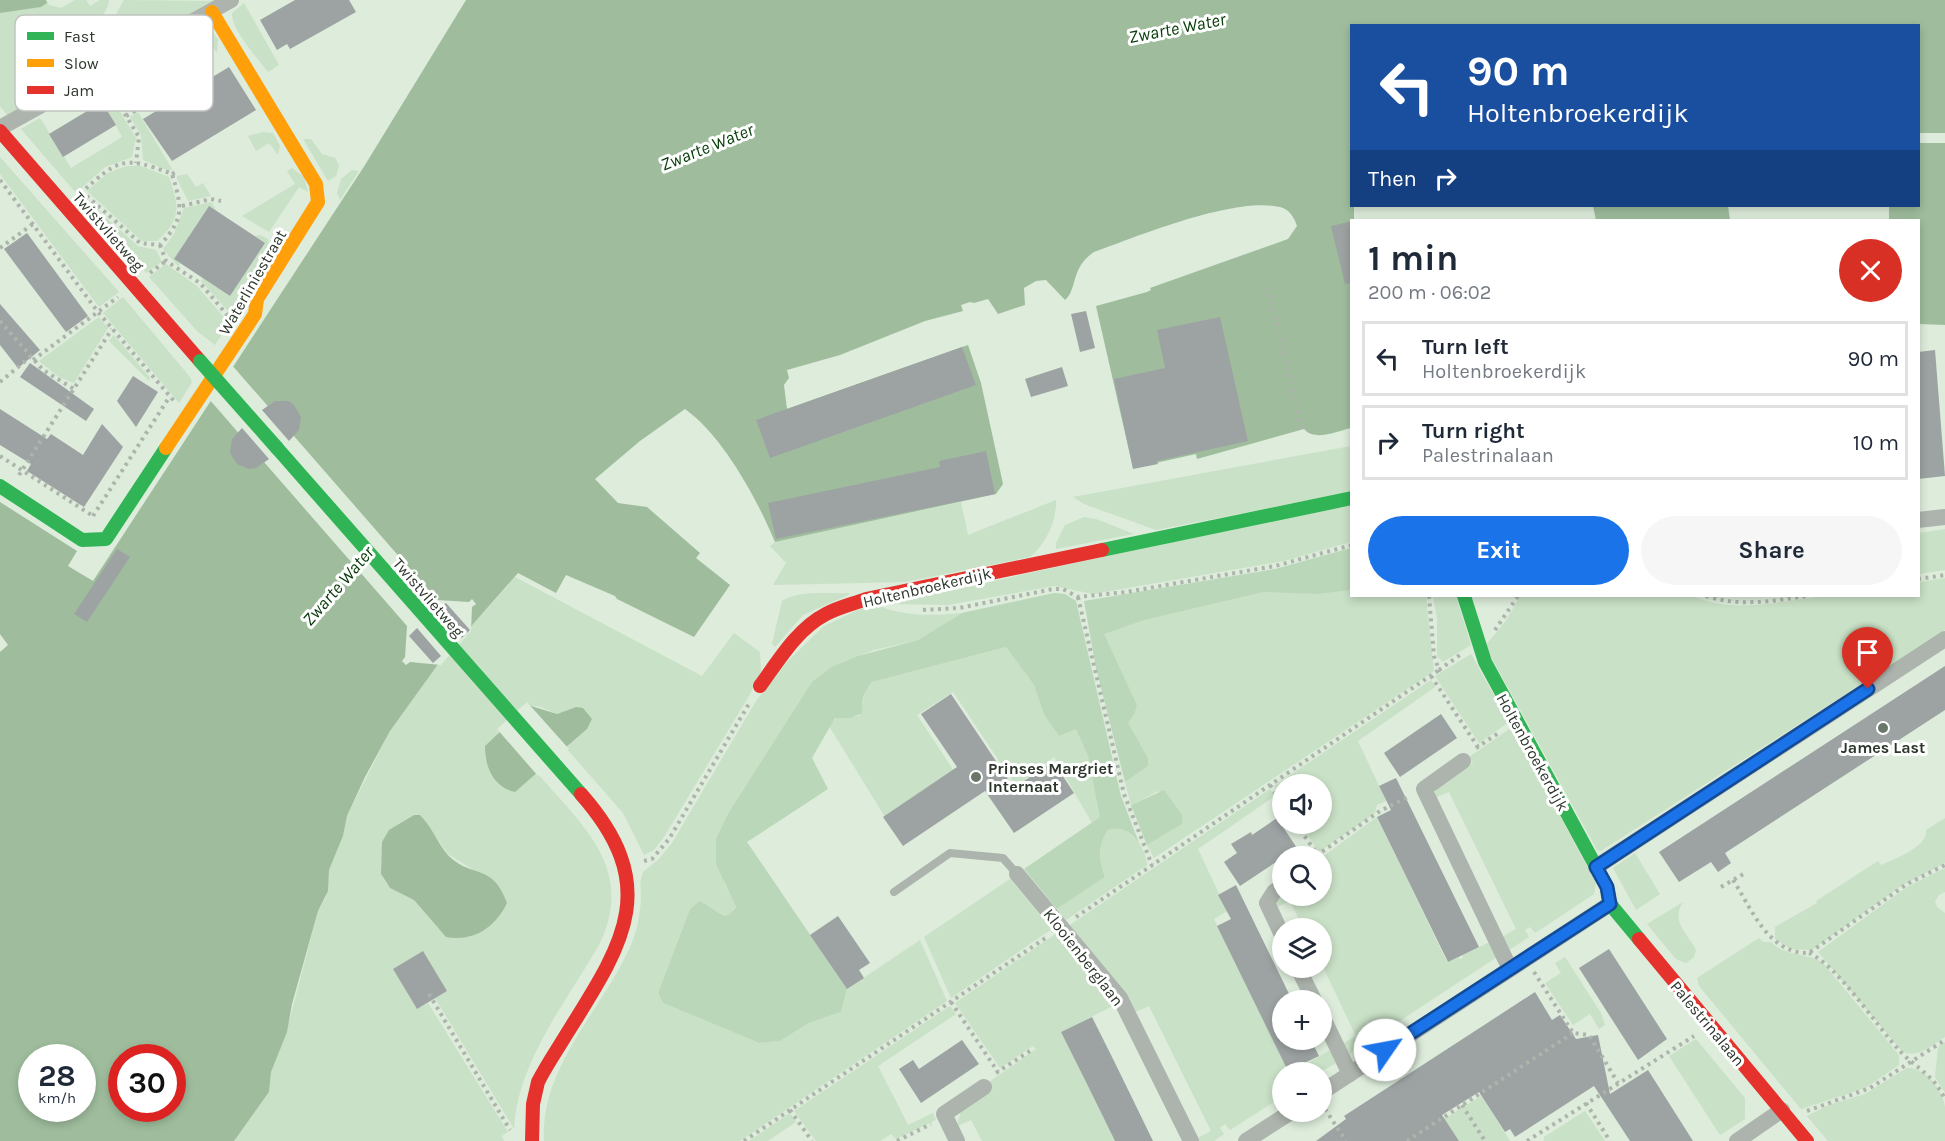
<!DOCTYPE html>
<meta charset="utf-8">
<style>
:root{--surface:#fff;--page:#f6f6f7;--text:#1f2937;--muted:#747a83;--line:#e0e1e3;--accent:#1a73e8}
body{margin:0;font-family:Karla,sans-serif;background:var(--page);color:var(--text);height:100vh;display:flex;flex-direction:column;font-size:22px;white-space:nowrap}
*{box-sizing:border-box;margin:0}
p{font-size:20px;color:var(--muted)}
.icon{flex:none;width:33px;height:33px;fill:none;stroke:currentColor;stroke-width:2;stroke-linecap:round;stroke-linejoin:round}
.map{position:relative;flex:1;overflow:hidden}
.panel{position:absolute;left:1350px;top:219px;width:570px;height:378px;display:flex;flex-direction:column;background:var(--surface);border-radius:0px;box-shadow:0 3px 9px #0003}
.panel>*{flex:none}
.guide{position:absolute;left:1350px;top:24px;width:570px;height:183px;border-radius:0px;box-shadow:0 3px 9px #0003;background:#1a4fa0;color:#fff;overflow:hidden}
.controls{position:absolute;left:1272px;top:774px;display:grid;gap:12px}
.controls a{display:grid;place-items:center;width:60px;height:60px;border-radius:50%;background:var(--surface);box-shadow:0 3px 9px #0003;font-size:30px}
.speed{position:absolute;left:18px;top:1044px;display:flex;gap:12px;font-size:30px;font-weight:700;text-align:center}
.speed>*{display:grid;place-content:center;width:78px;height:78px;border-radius:50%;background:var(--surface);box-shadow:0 3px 9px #0003;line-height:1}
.speed small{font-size:15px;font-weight:400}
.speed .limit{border:9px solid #d22;background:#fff;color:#111}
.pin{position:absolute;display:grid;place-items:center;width:51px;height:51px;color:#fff;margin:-62px -26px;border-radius:50% 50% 50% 0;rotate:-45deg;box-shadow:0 0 6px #0007}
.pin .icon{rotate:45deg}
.me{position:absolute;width:66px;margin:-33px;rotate:57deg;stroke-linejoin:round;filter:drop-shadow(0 0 4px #0008)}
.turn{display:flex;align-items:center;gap:21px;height:126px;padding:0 18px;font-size:27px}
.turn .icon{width:78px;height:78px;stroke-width:2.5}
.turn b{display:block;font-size:42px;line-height:51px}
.then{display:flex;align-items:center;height:57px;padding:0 18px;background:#0003;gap:12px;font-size:22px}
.round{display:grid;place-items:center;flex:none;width:63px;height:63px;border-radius:32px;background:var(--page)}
.headline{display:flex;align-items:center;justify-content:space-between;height:102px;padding:0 18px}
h1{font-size:36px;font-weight:700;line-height:45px}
.action{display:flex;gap:12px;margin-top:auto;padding:12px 18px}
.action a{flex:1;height:69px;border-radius:36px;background:var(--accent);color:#fff;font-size:24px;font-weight:700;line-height:69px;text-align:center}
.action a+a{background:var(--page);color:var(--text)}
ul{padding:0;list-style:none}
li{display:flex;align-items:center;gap:18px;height:75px;margin:0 12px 9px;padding:0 6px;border:3px solid var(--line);border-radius:0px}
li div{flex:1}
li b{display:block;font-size:22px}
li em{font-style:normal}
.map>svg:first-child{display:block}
.green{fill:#c9e1c6;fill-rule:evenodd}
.forest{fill:#bbd7b9}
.water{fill:#9fbd9d;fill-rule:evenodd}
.pier{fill:#ddecdb}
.building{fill:#9da3a3}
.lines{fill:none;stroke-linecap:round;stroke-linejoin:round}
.path{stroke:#adb4ac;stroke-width:4;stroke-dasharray:3 4.5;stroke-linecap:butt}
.lane{stroke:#adb3ad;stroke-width:8}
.street{stroke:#adb3ad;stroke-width:16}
.fast{stroke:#30b455;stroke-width:14}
.slow{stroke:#ff9f0a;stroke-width:14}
.jam{stroke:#e5322d;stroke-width:14}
.fast-bridge{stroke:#30b455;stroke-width:14}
.route-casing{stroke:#114b97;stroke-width:15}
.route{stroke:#1a73e8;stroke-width:10}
.poi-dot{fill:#6a7669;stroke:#fff;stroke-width:2}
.labels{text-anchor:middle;stroke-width:6;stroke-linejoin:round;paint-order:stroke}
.street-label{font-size:16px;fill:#2c362b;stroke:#fff}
.poi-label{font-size:16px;font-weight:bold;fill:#2c362b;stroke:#fff}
.water-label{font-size:18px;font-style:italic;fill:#053b06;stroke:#fff}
.key{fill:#fff;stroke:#c0c3bf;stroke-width:1.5}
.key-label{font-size:16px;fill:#2c362b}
</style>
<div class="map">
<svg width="1945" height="1141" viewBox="0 0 1945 1141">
<rect width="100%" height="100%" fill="#ddecdb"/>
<!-- green -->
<g class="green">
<path d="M75,0H86L90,6L100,0H109L108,6L65,85L8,116L0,106V13L47,1L49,5L61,8Z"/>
<path d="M124,0L207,1L214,0L86,73L84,71Z"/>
<path d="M244,3L279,65L268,72C258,59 231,29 232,13Z"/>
<path d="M201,28L211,31L218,39L217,53L209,41L126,91L135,107L127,112L114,91L121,87L116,78Z"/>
<path d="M104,85L136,138L132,157L105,167L76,193L21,129L40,118L71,168L122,137L96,89Z"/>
<path d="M138,112L172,169L169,171L143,160L141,135L130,117Z"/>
<path d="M263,132L273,133L280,146L278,155L269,143L256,151L248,136Z"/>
<path d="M303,139H311L322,154L335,158L339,165L336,176L328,181Z"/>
<path d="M0,157L119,292L99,307L0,174Z"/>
<path d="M126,166H141L169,177C179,206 182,219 157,241H142L87,191L108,173Z"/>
<path d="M292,168L304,177L308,192L299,187L269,232L242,216L295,184L287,171Z"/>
<path d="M352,170L359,171L340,200L337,193L341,179Z"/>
<path d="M187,174L196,187L203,183L211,196L188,201L177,179V176Z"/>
<path d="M82,196L138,246L156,250L162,262L146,273L80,197Z"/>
<path d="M212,202L216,211L208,207L174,259L180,264L178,266L163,249L174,234L184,208Z"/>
<path d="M260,235L268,239L271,255L257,271L254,280L240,285L243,300L230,313L201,281L203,278L230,296L265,243L254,236Z"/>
<path d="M166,264L197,286L227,321L229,327L227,326L215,345L197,331L149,277Z"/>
<path d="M123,297L190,377L192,382L179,403L103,313Z"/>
<path d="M99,317L108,328L74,383L59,377L39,361Z"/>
<path d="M114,335L150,378L149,381L109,341Z"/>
<path d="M1351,446V492L1156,530L1084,504L1073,497Z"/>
<path d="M1056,500C1057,520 1046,544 1030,557L905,582L773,585L786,563L770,546L775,542L961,502L968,535Z"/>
<path d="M1351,502V542L1284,561L1093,594L1054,586L948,605L890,604Z"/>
<path d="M1084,517L1096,519L1134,534L1056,549V543L1065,525Z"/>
<path d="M1945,529V570L1919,574V533Z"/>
<path d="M515,577L702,676L734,633L760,652L761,671L749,696L664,837L654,850L644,855L623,813L566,748L587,729L592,719L576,707L557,714C551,712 541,706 535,706C510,708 495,736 485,755L492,776L537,773C583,826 636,869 599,945C566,1002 518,1061 514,1129L435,998L447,991L393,969L417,1009L428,1003L508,1132L502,1136L504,1141H234L269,1092L271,1072L289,1022L318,911L326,897L329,870L343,836L347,816L390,731L439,663ZM414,815H420L448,854L472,869L439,929L414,900L390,888L386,883L381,874L382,842L404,821Z"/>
<path d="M1945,578V630L1601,851L1597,850L1485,646L1505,622L1520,596H1693C1738,616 1784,599 1830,596C1859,593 1889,596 1918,596L1919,582Z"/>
<path d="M1351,588L1352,596H1426L1434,671L1154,858L1147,845L1182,824L1158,791L1131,805L1125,782L1147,766L1128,723L1135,713L1137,705L1103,634L1145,620L1264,592Z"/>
<path d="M848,593L850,594L803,615L775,647L772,644L782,601C799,590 828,594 848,593Z"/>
<path d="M1433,596H1456L1471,645L1443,662L1437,656V619Z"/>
<path d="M873,603C899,617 933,616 962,613L918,640L874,650L833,666L724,883L736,906L730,914L724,916L708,906L690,909L658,993L663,1003L759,1043L780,1041L809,1023L841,1012L847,989L920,940L947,1001L740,1141H544C540,1064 606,1007 633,940C638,927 640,913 641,899C641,890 639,881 643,872L658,860L672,843L756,701L788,661L824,626Z"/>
<path d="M1006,647L1034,685L1044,715L1059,736L1076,728L1088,756L1101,817L1092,823L1054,757L1016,786L953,692L917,715L954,771L885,817L829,726L836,718L859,716L866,689L872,682Z"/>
<path d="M1471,654L1509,722L1479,743L1435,676Z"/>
<path d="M1431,680L1435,687L1358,741L1386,801L1377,805L1375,813L1319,852L1300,824H1322V784H1282V798L1274,786Z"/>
<path d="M1512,727L1596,883L1594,894L1535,933L1530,927L1525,930L1529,937L1509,950L1502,937L1516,929L1449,792L1434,798L1437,787L1473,763L1469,757Z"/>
<path d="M1270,789L1275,796L1198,849L1227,911L1214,919L1288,1070L1303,1066L1330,1050L1336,1063L1321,1072H1282V1097L1230,1130L1225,1124L1220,1128L1224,1134L1214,1141H1199L1198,1138L1211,1131L1149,1006L1135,1012L1070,925Z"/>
<path d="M1377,817L1447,962L1459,957L1460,959L1463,958L1462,955L1490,942L1497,957L1348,1055L1342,1044L1356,1036L1322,965V928H1303L1290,901L1275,908L1278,895L1322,896V857Z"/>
<path d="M1945,818V863L1901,886L1812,950L1791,949L1775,939V927L1817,903L1816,901L1878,861L1881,865C1894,859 1928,847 1926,830Z"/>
<path d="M1117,827C1133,832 1146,848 1147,865L1066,920L1057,909L1105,877C1098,860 1098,845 1108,830Z"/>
<path d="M1635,853L1660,894L1636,910L1613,868Z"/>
<path d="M1945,868V892L1939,895L1935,901L1937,907L1945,913V1037C1932,1045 1914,1062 1900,1049L1818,952L1907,887Z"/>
<path d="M1010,879L1052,929L951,998L924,937Z"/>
<path d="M1683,902C1670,921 1688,934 1696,950L1694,957L1686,963L1676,959L1647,924Z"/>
<path d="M1057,933L1115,1005L1061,1032L1115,1141H982L971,1120L957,1126L961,1110L993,1088L989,1082L1036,1049L1033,1046L1000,1068L955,1003Z"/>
<path d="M1759,938L1763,942H1771C1786,957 1807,952 1823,963L1899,1055V1065L1865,1088L1801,1109L1699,986L1697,978Z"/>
<path d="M1565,957L1601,1013L1605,1025L1599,1029L1590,1014L1573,1025L1545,983L1561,973L1555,963Z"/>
<path d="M950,1006L956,1014L878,1066L908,1125L933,1113L936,1120L896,1139L891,1134L880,1141H816L794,1111Z"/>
<path d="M1696,1039L1745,1098V1119L1720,1135L1669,1056Z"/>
<path d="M1945,1042V1093L1935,1077L1938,1047Z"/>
<path d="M1907,1068C1925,1067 1943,1090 1945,1107C1945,1118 1945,1130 1945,1141H1828L1807,1116L1829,1105L1865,1094Z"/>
<path d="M1481,1096L1510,1141H1459L1444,1119Z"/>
<path d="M1585,1111L1605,1141H1544V1137Z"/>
<path d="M790,1113L796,1122L768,1141H749Z"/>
</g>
<!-- forest -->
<g class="forest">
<path d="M1351,548V588L1349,590L1317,594L1264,592L1145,620L1104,634L1137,705L1135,713L1128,723L1148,758V766L1125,782L1096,668L1084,601L1275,569Z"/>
<path d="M1054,593L1065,594L1076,601L1121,796L1139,843C1131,832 1122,826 1108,830C1098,845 1098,860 1105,877L1057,909L1024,869L1100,817L1088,756L1076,729L1059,736L1044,715L1034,685L1006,647L872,682C864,691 861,701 862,713L851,718H835L812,758L828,789L747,842L847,989L841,1012L809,1023L780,1041L759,1043L663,1003L658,993L690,909L700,901L724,916L730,914L736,907L716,864V839L728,814L812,682L833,666L858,656L918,640L962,613Z"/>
<path d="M1164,790L1182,815V824L1147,845L1131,805Z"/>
</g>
<!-- water -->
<g class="water">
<path d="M0,0H46L47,3L41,7L0,13Z"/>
<path d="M466,0H1945V133H1919L1918,26H1352V206H1354V220H1352L1351,428C1337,431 1315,442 1304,429L1197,459L1196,454L1133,468L1096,306L1147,292L1151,290L1150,288L1288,239L1297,226C1295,220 1291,211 1283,208C1240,194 1138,236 1094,252C1070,268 1078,289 1065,300L1046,280L1036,281L1024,288L1025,305L998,314L988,299L974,303L970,302L961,305L963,311L925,321L840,355L787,370L789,378L784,385L787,409L968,345L981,383L1003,484L996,494L775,542C757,499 723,436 685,409L640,441L595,479L618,503L647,507L700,553L696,558L730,585L694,637L617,599L615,596L566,575L556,593L518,573L439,663L390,731L365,777L347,816L343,836L329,870L328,891L318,911L292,1004L287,1032L271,1072L269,1092L234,1141H0V652L8,645L0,634V502L77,551L68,566L93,581L365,165ZM32,1058H82V1108H32ZM122,1058H172V1108H122Z"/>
<path d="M1919,143H1945V325L1919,324L1918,220H1889V206H1918Z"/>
<path d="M1593,206H1728L1730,220H1596Z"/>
<path d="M528,705L557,714L576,707L583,708L592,719L587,729L515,792C493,787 485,767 485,746Z"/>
<path d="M414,815H420C432,827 437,842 447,854C470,879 493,862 507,903C495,928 473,942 446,937L414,900L390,888L381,874L382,842L389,830Z"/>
</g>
<!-- pier -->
<g class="pier">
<path d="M231,364L437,600L469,602L472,599L476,604L472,607L471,631L441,665L410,662L406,665L402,661L405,657L407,626L209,399Z"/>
<path d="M527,702L569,749L538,776L497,729Z"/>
</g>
<!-- building -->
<g class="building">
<path d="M295,0H349L356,12L290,49L287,44L277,50L260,20Z"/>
<path d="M229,67L256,110L172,161L143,119Z"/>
<path d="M102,102L116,125L63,157L49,134Z"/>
<path d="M209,206L265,243L230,296L174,259Z"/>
<path d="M1352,221V283L1345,284L1331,226Z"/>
<path d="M27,233L88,316L66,332L4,249Z"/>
<path d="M0,304L40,350L18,368L0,345Z"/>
<path d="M1086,311L1095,348L1080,352L1071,314Z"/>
<path d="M1220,317L1248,441L1157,461L1158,464L1133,469L1114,379L1165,368L1157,330Z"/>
<path d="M962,347L976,385L770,458L756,420Z"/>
<path d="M1935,350L1945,476L1918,479V352Z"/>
<path d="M30,363L94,409L86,421L20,377Z"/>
<path d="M1062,367L1068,386L1031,397L1025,379Z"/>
<path d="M133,376L158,392L136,427L117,401Z"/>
<path d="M275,401H289L294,405L301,417L299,430L289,441L262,410Z"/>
<path d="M0,409L47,439L51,434L83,455L102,424L123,447L84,507L27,471L31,464L0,445Z"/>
<path d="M242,428L269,459L256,468L249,469L237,464L230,453L232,439Z"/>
<path d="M986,451L995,494L776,539L768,503L940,467L939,461Z"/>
<path d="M117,549L130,557L87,622L74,614Z"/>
<path d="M446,603L470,630L462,638L437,610Z"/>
<path d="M417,628L441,656L433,663L409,636Z"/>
<path d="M1945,666V710L1725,853L1731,863L1718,872L1711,862L1679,882L1659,852Z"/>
<path d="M951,694L1014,788L1053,761L1074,793L1014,833L985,791L903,846L883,817L957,767L921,714Z"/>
<path d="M1441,714L1457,738L1400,777L1384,753Z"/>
<path d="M1396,778L1479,947L1448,962L1377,817L1391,810L1379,786Z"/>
<path d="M1277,818L1297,848L1240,886L1224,862L1237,853L1231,844L1251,832L1252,835Z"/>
<path d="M1236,885L1292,1000H1282V1040H1311L1319,1056L1288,1071L1217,926L1231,919L1218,895Z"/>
<path d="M838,916L870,963L859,970L864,978L847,989L810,935Z"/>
<path d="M1609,949L1667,1039L1638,1060L1579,968Z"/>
<path d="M423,951L447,991L417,1009L393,969Z"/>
<path d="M1535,992L1552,1020L1560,1015L1576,1039L1598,1035L1610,1094L1648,1070L1693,1141H1630L1594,1086L1515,1137L1510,1129L1505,1132L1479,1092L1442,1115L1459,1141H1316L1346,1119L1344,1116Z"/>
<path d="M1092,1017L1116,1065L1153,1141H1115L1085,1080L1061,1032Z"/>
<path d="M962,1040L979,1064L921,1103L899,1069L913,1060L919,1069Z"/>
</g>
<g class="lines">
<!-- path -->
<g class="path">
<path d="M109,88L139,137L136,163"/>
<path d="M126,116L142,107"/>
<path d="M172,174L178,171"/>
<path d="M0,180L98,312L174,401"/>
<path d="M80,194C118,159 123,155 172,174C182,207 185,218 160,245L140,243L87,196"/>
<path d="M182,206L211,199L221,201"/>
<path d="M160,245L166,261L200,283L228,316"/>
<path d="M0,248L33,224"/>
<path d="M150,273L166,261"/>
<path d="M1268,287L1302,429"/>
<path d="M0,321L43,370L74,389"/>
<path d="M33,360L118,297"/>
<path d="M0,382L30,357"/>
<path d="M0,456L93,516"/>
<path d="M19,475L112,329"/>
<path d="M93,516L170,396"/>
<path d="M1918,579L1945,575"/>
<path d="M1429,596L1434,656L1439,670L1460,655"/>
<path d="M1706,596C1739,607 1774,601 1807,596"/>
<path d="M1078,597L1124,794L1152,865"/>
<path d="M923,610L959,608L1053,589H1063L1078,597L1126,592L1275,566L1352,545"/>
<path d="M1495,630L1518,596"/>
<path d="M1431,676L1478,747"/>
<path d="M1476,748L1500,732"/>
<path d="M1270,785L1282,804"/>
<path d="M1296,824L1318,855"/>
<path d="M1316,856L1380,811L1410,796"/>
<path d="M644,861L652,859L669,839L750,702"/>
<path d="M1733,880C1752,909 1768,954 1809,953L1907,884L1945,865"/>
<path d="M1721,887L1747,872"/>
<path d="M1076,917L1439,670"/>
<path d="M1809,953C1838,966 1875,1024 1899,1050C1915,1068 1935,1075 1945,1100"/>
<path d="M1534,972L1573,1033L1589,1035L1618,1083"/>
<path d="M429,994L510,1130"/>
<path d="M951,1002L998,1072"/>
<path d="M996,1073L1033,1049"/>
<path d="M1586,1103L1610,1141"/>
<path d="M1462,1105L1485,1141"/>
<path d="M1325,1109L1346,1141"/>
<path d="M790,1110L812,1141"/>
<path d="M1807,1111L1870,1088L1945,1040"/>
<path d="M744,1141L1047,937"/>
<path d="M897,1141L931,1124"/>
<path d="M1407,1141L1573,1033"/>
<path d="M1527,1141L1694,1036"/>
</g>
<!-- lane -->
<path class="lane" d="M894,892L950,853L1003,858L1017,874"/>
<!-- street -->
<g class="street">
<path d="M0,128L231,0"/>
<path d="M1918,520L1945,517"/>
<path d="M1463,761L1424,789L1510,969"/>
<path d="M1596,867L1945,639"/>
<path d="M1017,874L1120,998L1191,1141"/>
<path d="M1282,886L1274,892L1267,903L1282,935"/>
<path d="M1298,968L1314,1000"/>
<path d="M1322,1016L1350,1074"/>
<path d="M1322,1092L1610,904"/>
<path d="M957,1141L944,1114L984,1087"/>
<path d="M1246,1141L1291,1112"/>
<path d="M1737,1141L1782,1110"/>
</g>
<!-- fast -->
<g class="fast">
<path d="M277,448L581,794"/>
<path d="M0,486L82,540L106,539L166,448"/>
<path d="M1102,550L1352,498"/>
<path d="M1464,596L1485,662L1607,887L1610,904L1639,939"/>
</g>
<!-- slow -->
<path class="slow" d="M166,448L255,314L257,299L318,202L316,184L212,12"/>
<!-- jam -->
<g class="jam">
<path d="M0,131L200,361"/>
<path d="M760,686C779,660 797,629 826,614C839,607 853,604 866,599L1102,550"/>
<path d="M1639,939L1807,1141"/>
<path d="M532,1141L533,1104L538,1082C546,1066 557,1050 566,1035C623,944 663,887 581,794"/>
</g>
<!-- fast-bridge -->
<path class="fast-bridge" d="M200,361L277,448"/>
</g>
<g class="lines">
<defs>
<path id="route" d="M1385,1050L1610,904L1607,887L1596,867L1868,689"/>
</defs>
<!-- route casing -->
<use href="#route" class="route-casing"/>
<!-- route -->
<use href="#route" class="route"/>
</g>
<!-- markers -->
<g class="poi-dot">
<circle cx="1883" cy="728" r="6"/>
<circle cx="976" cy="777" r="6"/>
</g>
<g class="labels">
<!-- street labels -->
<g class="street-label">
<text transform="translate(109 231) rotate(49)" y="6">Twistvlietweg</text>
<text transform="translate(252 282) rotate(-60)" y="6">Waterliniestraat</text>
<text transform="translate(927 587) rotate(-13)" y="6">Holtenbroekerdijk</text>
<text transform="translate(429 597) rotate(49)" y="6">Twistvlietweg</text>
<text transform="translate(1533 752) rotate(61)" y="6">Holtenbroekerdijk</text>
<text transform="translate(1084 957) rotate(52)" y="6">Klooienberglaan</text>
<text transform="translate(1708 1023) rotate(50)" y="6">Palestrinalaan</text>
</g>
<!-- poi labels -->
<g class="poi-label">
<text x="1883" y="753">James Last</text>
<text x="988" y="774" text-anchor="start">Prinses Margriet<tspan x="988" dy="18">Internaat</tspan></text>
</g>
<!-- water labels -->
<g class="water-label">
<text transform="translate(1177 28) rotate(-11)" y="6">Zwarte Water</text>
<text transform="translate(707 147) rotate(-22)" y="6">Zwarte Water</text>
<text transform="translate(338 586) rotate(-49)" y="6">Zwarte Water</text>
</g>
</g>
<!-- legend -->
<rect x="15" y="15" width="198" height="96" rx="9" class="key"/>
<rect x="27" y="32" width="27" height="8" fill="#30b455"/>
<rect x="27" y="59" width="27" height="8" fill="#ff9f0a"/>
<rect x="27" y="86" width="27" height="8" fill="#e5322d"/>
<g class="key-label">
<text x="64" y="42">Fast</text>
<text x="64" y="69">Slow</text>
<text x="64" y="96">Jam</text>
</g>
</svg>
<div class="controls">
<a><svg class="icon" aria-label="sound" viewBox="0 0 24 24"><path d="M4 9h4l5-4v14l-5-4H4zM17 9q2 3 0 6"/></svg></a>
<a><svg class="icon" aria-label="search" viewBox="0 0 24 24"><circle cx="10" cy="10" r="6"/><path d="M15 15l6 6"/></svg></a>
<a><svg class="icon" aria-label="layers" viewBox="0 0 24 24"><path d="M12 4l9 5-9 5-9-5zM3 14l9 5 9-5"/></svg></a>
<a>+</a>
<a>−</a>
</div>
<div class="speed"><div>28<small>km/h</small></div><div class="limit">30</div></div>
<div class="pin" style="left:1868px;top:689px;background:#d93025"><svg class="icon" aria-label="arrive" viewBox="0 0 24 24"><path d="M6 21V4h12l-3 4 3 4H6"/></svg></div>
<svg class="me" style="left:1385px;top:1050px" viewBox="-20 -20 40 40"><circle r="19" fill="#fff"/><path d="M0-13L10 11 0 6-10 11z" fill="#1a73e8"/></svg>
<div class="guide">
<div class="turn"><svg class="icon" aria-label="left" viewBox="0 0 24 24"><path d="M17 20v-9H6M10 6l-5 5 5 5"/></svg><div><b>90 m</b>Holtenbroekerdijk</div></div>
<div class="then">Then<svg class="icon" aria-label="right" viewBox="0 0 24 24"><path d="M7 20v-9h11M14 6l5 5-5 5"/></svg></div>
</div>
<section class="panel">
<div class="headline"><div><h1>1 min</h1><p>200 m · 06:02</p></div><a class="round" style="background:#d93025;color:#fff"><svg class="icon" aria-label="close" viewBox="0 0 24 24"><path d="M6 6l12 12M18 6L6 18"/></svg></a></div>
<ul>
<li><svg class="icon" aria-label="left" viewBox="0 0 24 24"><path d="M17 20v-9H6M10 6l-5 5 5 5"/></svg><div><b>Turn left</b><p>Holtenbroekerdijk</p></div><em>90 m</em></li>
<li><svg class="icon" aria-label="right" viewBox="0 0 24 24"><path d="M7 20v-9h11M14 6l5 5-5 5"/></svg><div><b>Turn right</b><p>Palestrinalaan</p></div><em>10 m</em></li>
</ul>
<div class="action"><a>Exit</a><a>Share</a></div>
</section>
</div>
